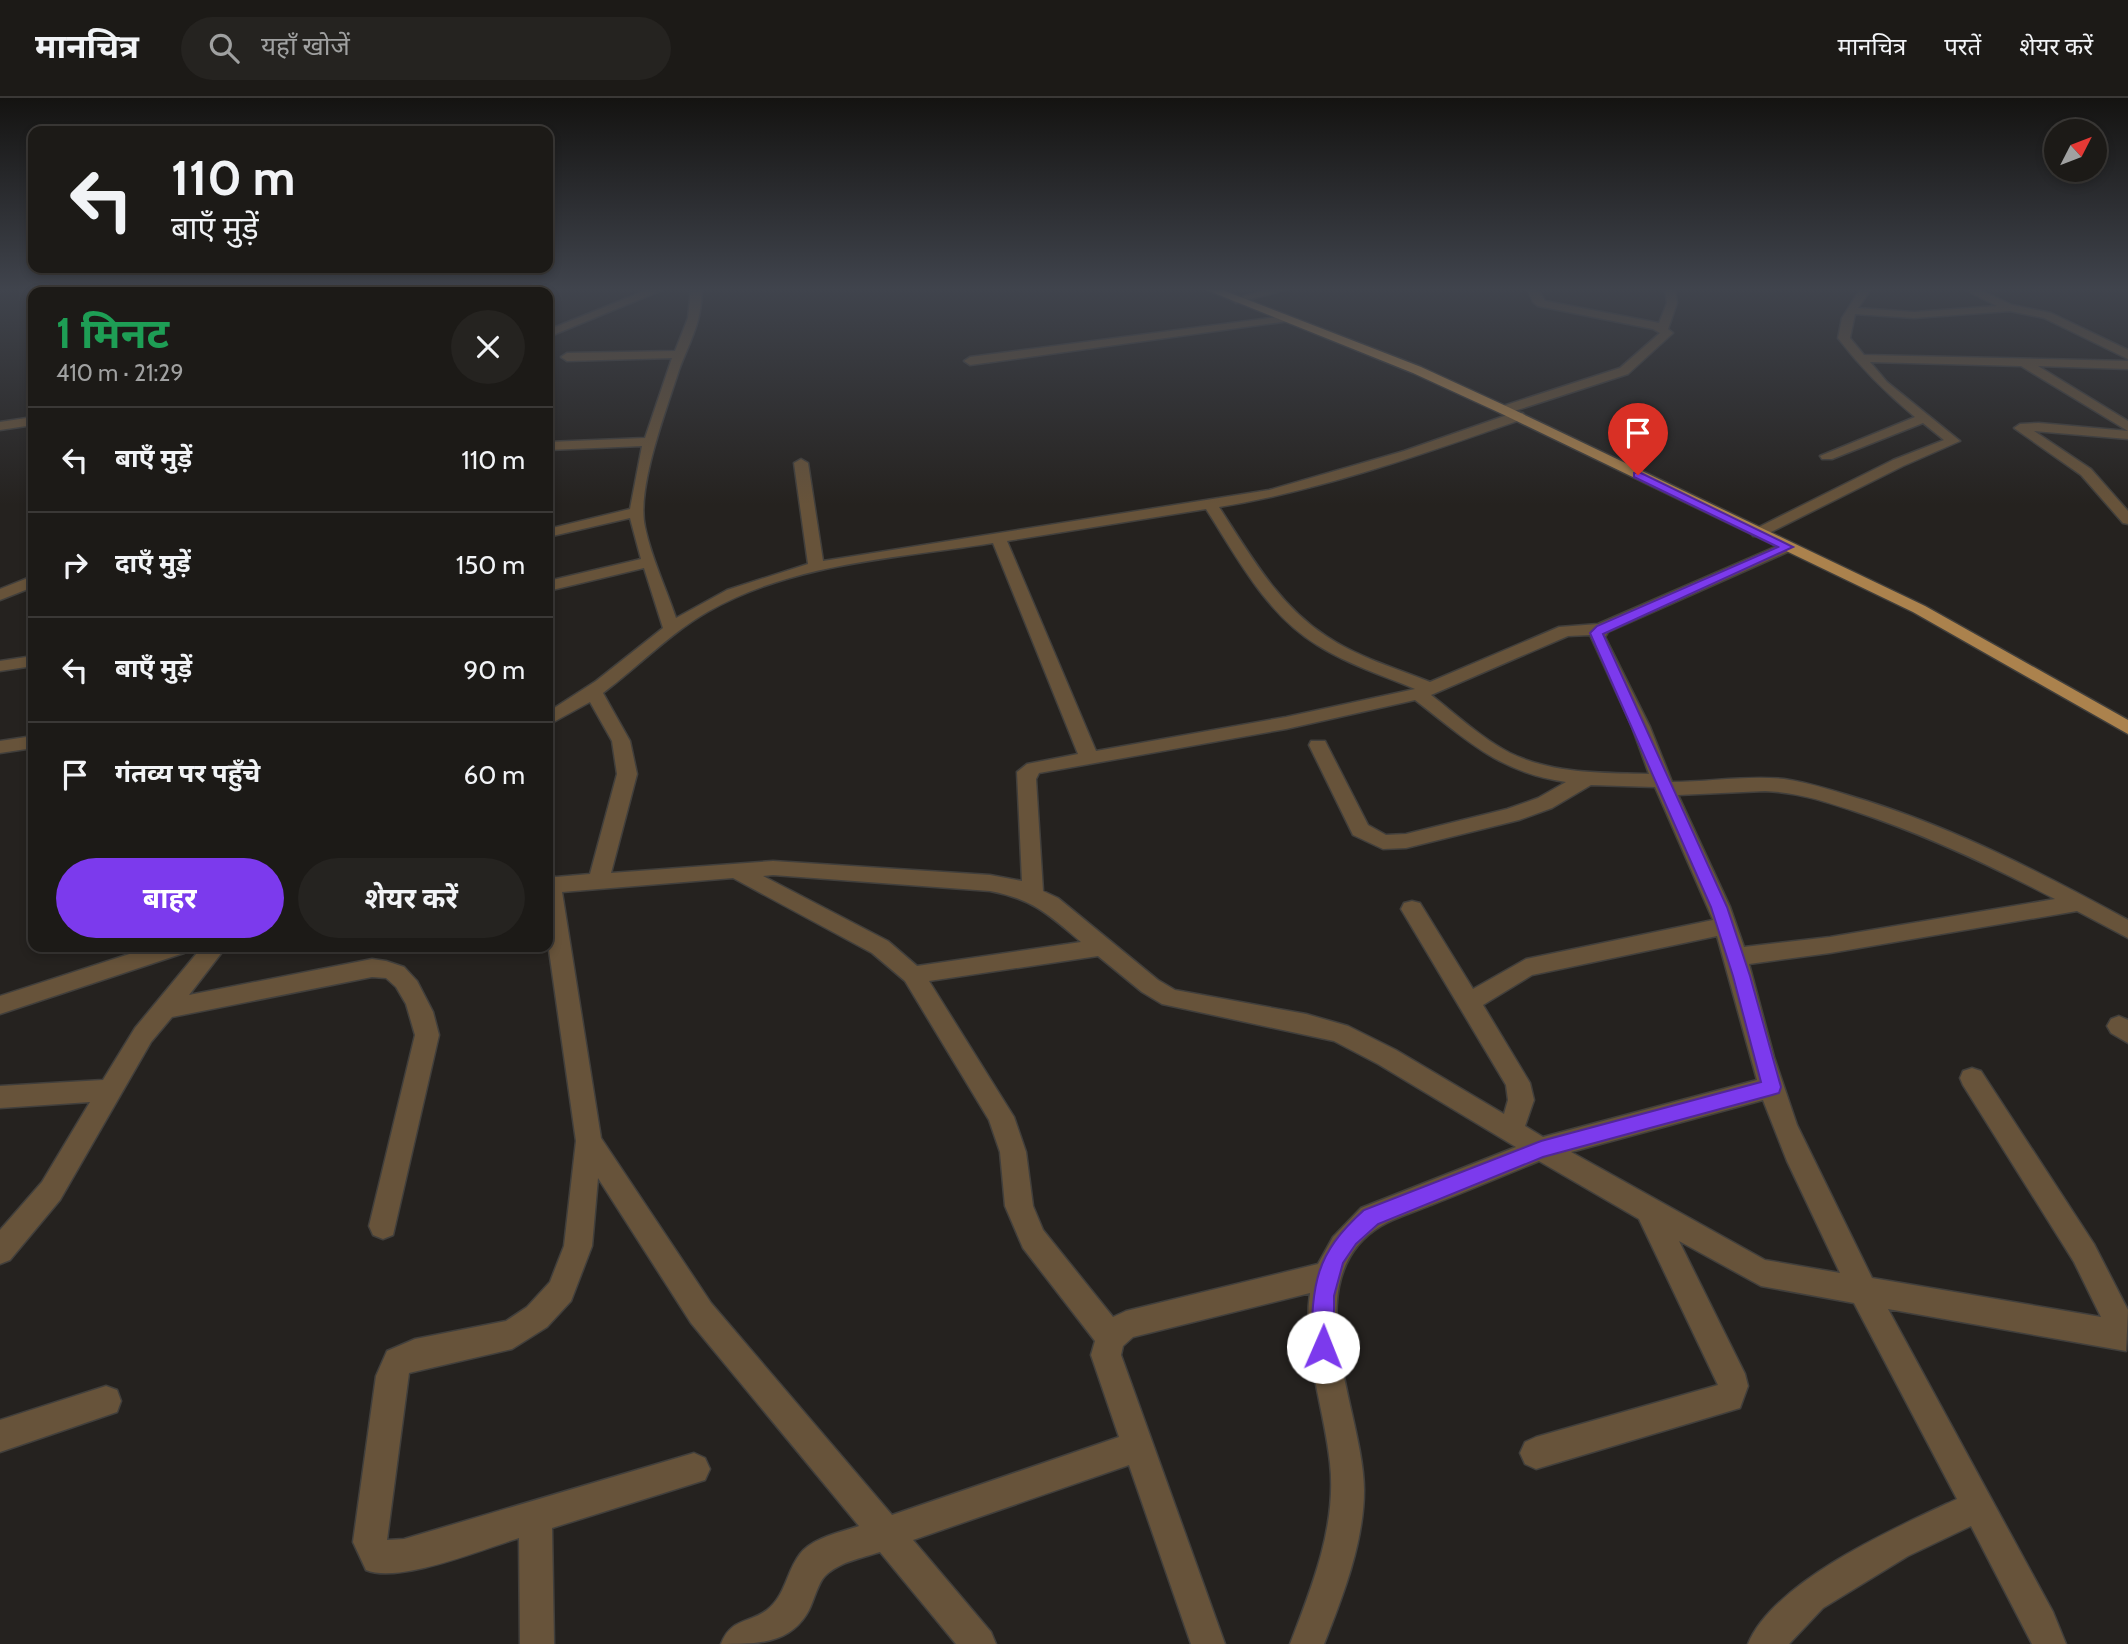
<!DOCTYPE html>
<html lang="hi">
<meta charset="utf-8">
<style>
:root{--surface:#1c1a17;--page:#252320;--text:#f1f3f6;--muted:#a0a1a1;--line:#3a3836;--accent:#7c3aed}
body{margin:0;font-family:Cabin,"Noto Sans Devanagari",sans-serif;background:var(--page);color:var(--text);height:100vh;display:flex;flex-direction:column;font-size:26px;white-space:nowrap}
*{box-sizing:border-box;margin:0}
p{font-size:23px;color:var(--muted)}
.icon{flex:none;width:38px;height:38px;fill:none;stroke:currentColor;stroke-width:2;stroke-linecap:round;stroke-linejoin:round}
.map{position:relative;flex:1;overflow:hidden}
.drawer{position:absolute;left:28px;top:189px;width:525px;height:665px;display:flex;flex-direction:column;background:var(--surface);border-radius:14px;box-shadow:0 4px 10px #0003,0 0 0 2px var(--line)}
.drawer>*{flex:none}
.guide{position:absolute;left:28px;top:28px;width:525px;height:147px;border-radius:14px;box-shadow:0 4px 10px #0003,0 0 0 2px var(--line);background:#1c1a17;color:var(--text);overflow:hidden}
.needle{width:46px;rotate:48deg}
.buttons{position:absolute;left:2044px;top:21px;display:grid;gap:14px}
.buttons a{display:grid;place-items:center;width:63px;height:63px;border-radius:50%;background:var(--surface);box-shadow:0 4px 10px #0003,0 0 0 2px var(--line);font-size:35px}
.pin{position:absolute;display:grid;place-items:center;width:60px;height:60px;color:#fff;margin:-72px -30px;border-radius:50% 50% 50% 0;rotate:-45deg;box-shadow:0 0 7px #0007}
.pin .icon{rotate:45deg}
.me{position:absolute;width:77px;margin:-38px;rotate:1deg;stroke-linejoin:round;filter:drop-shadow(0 0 5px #0008)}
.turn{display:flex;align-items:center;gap:24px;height:147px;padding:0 28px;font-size:32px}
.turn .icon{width:91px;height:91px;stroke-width:2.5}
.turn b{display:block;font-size:49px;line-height:60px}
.round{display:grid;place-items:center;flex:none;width:74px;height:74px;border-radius:37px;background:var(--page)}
.overview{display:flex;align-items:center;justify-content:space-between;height:119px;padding:0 28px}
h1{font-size:42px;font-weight:700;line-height:52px;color:#1e9e55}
.cta{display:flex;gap:14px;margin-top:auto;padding:14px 28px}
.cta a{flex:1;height:80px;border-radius:42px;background:var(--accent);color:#fff;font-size:28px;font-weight:700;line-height:80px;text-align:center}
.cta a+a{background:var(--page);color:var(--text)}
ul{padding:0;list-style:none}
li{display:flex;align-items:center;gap:21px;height:105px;padding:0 28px;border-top:2px solid var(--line)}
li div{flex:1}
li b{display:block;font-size:26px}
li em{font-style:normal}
header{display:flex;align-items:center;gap:42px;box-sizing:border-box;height:98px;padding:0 35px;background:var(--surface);border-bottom:2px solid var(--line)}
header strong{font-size:33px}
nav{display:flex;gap:38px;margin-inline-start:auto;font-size:24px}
.search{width:490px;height:63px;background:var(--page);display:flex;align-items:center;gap:18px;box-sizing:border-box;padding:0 24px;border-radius:38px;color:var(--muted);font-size:26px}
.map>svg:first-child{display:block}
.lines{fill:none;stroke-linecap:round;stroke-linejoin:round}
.minor-casing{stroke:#413f3c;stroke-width:3}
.major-casing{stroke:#413f3c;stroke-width:3}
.minor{fill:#67533a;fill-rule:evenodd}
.major{fill:#ab824d;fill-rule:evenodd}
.route{fill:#7c3aed;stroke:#51269a;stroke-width:2}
</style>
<header>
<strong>मानचित्र</strong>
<div class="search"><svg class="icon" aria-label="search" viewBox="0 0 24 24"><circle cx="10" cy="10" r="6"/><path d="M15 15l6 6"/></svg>यहाँ खोजें</div>
<nav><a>मानचित्र</a><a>परतें</a><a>शेयर करें</a></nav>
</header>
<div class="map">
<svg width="2128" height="1546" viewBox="0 0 2128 1546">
<rect width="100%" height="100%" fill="#25221f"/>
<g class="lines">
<defs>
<g id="minor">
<path d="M501,190H512L509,194H499Z"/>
<path d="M652,190H667L548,239V232Z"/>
<path d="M691,190H701C704,220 689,245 679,272C667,310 636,390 645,429C651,459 666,490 676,520L727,492L808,466L794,365L801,361L808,365L823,463L1269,392L1404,353L1513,315H1523V321C1423,356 1323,392 1219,409C1249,455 1278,507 1326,538C1357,559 1395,570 1430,584L1559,529L1598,526L1782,446H1792L1795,449L1792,452L1608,534L1605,539L1650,629L1672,684C1709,684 1747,677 1784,681C1812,685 1840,695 1867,703C1958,732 2044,776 2128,822V840L2077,813L1830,855L1749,866L1774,959L1797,1027L1872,1180L2101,1219L2074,1164L1963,987L1960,980L1963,973L1972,970L1981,973L2094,1146L2128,1212L2126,1253L1888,1211L2053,1514L2066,1546H2032L1971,1428L1908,1458L1823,1510L1789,1546H1748C1774,1483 1897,1429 1957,1401L1854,1205L1761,1188L1679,1143L1745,1276L1748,1288L1740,1310L1536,1371L1525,1366L1520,1355L1525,1344L1536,1339L1718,1287L1639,1121L1539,1063C1503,1078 1467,1093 1431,1107C1415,1114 1396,1119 1381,1128C1292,1181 1364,1314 1364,1392C1364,1444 1343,1498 1324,1546H1290C1312,1489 1337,1427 1330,1365C1324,1308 1302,1253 1310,1195L1133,1239L1123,1248L1121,1257L1225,1546H1191L1129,1367L913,1442L991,1534L996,1546H956L880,1454C862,1460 839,1464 825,1478C818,1485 814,1502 809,1512C791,1546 758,1546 721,1546C731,1520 748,1526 767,1512C786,1497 786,1474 800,1456C812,1440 841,1434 859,1428L691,1225L598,1080L592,1148L571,1203L547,1229L512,1251L409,1275L387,1442L404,1441L694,1355L705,1360L710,1371L705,1382L552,1430L554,1546H520L519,1440C483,1451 399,1486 366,1472L353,1444L376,1278L387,1253L415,1241L506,1223L527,1209L550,1184L564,1148L576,1043L548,845V777L556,779L590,776L617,676L612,643L590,604L548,627V614L596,583L663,530L644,470L548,493V483L641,461L630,420L548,439V431L630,411L642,348L548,352V344L645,340L672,260L567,263L561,259L567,255L675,253L688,220ZM1206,411C1237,459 1266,516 1317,547C1347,566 1382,577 1415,591L1286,619L1096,653L1007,443ZM993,445L1078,656L1027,666L1017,674L1022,783L990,777L773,763L611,775L637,676L630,643L603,595C639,568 670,535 709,513C793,465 899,460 993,445ZM1590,537L1632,629L1649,676C1603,675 1553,676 1510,655C1481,640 1457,617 1431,597L1568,538ZM1415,602C1467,642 1498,674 1566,684L1538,700L1507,711L1406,736L1386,737L1368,727L1325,643H1311L1309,647L1353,737L1383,751L1406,750L1519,722L1552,710L1591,687L1655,689L1713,822L1526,861L1473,891L1420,805L1412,803L1404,805L1401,811L1506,987L1508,1002L1504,1016L1396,952L1348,928L1306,916L1175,892L1158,882L1058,800L1043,793L1036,681L1039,675L1286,631ZM1765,693C1796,694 1824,703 1854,713C1924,736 1990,767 2055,801L1830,839L1744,849L1730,809L1678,697ZM773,777L990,793C1033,801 1049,817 1081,844L917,868L888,843L763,778ZM733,780L872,855L905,883L989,1022L1000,1054L1005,1108L1023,1150L1095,1243L1091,1257L1119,1339L892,1417L711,1205L601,1040L562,794ZM1717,838L1757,982L1543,1039L1525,1028L1534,1002L1530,985L1483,907L1532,877ZM1098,858L1142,894L1162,906L1334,943L1378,966L1516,1049L1361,1110L1333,1139L1318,1166L1126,1213L1113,1219L1043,1132L1033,1108L1026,1054L1014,1019L929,883ZM1763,1002L1787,1063L1840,1175L1765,1162L1571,1054Z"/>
<path d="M1273,190H1292L1236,205L1231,202Z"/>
<path d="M1527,190H1537L1545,203L1659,225L1667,205L1665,190H1675L1677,205L1668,231L1673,235L1628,276L1508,315H1500V309L1620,270L1660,235L1653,231L1538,208L1533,204Z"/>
<path d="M1861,190H1872L1858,210L1914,214L1997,208L1962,190H1976L2012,207L2051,215L2128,252V261L2044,220L2010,213L1914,220L1855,216L1850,240L1864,257L2128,263V271L2038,268L2128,323V333L2021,268L1870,264L1887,284L1960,343L1903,368L1763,438H1753L1751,435L1753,432L1893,362L1944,342L1923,325L1832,361H1822L1820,358L1915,319C1885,294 1861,270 1838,240L1842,220Z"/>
<path d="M1285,218L1291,221L1289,223L970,267L964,263L970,259Z"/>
<path d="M33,319V327L0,332V324Z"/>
<path d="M2039,325L2128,333V341L2034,333L2091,371L2128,413V426L2123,425L2081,377L2014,330L2020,326Z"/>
<path d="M33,478V489L0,502V491Z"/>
<path d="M33,558V568L0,573V563Z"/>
<path d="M33,638V650L0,655V643Z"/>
<path d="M151,849H187L184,855L0,916V898Z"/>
<path d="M202,849H226L189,897L372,861L386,863L404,869L417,883L433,914L439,937L393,1137L383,1141L373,1137L369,1128L415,937L406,906L396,889L386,880L372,879L172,919L151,944L60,1102L10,1162L0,1166V1132L42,1084L90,1004L0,1010V988L103,982L135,930Z"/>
<path d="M2119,918L2128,922V945L2111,935L2107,928L2111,921Z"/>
<path d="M106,1288L117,1292L121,1303L117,1314L0,1354V1322Z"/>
</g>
<path id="major" d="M1202,190H1217L1421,269L1508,309L1925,508L2128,622V636L1913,514L1500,315L1413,275Z"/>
</defs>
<!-- minor casing -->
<use href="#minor" class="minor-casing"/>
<!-- major casing -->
<use href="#major" class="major-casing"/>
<!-- minor -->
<use href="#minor" class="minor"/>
<!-- major -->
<use href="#major" class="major"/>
</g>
<!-- sky -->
<linearGradient id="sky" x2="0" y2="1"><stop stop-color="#141311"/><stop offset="0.47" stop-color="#40444d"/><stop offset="1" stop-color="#40444d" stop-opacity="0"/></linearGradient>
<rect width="2128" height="407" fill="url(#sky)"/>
<!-- route -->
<path class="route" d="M1634,375H1641L1793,449L1603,536L1727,809L1750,878L1781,989L1779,995L1772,997L1543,1059L1378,1126L1356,1146L1343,1165L1334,1198V1249L1331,1257L1323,1260L1315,1257L1311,1249C1313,1185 1314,1157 1364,1112L1541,1043L1761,984L1733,878L1711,809L1590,535L1597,528L1778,449L1634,379Z"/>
</svg>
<div class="buttons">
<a><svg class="needle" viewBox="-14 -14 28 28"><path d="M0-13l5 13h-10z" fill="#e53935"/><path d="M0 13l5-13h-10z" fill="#a0a1a1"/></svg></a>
</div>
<div class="pin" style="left:1638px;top:377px;background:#d93025"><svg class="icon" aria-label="arrive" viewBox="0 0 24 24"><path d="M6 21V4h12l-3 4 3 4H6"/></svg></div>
<svg class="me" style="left:1323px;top:1249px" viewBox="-20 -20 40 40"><circle r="19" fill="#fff"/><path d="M0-13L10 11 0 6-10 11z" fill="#7c3aed"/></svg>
<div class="guide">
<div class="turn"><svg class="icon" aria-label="left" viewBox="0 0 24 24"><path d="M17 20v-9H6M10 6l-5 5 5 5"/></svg><div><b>110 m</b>बाएँ मुड़ें</div></div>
</div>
<section class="drawer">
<div class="overview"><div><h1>1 मिनट</h1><p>410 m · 21:29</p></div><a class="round"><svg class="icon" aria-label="close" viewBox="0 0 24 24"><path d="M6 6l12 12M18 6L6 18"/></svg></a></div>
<ul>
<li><svg class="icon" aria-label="left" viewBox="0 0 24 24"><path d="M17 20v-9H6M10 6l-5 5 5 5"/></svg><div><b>बाएँ मुड़ें</b></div><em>110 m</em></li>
<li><svg class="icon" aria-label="right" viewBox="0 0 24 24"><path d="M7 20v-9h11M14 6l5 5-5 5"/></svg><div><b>दाएँ मुड़ें</b></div><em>150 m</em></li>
<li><svg class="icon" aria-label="left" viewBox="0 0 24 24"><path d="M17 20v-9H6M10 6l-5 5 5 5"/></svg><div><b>बाएँ मुड़ें</b></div><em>90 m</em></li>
<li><svg class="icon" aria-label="arrive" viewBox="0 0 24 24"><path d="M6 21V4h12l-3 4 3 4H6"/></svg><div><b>गंतव्य पर पहुँचे</b></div><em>60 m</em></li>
</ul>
<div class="cta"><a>बाहर</a><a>शेयर करें</a></div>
</section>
</div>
